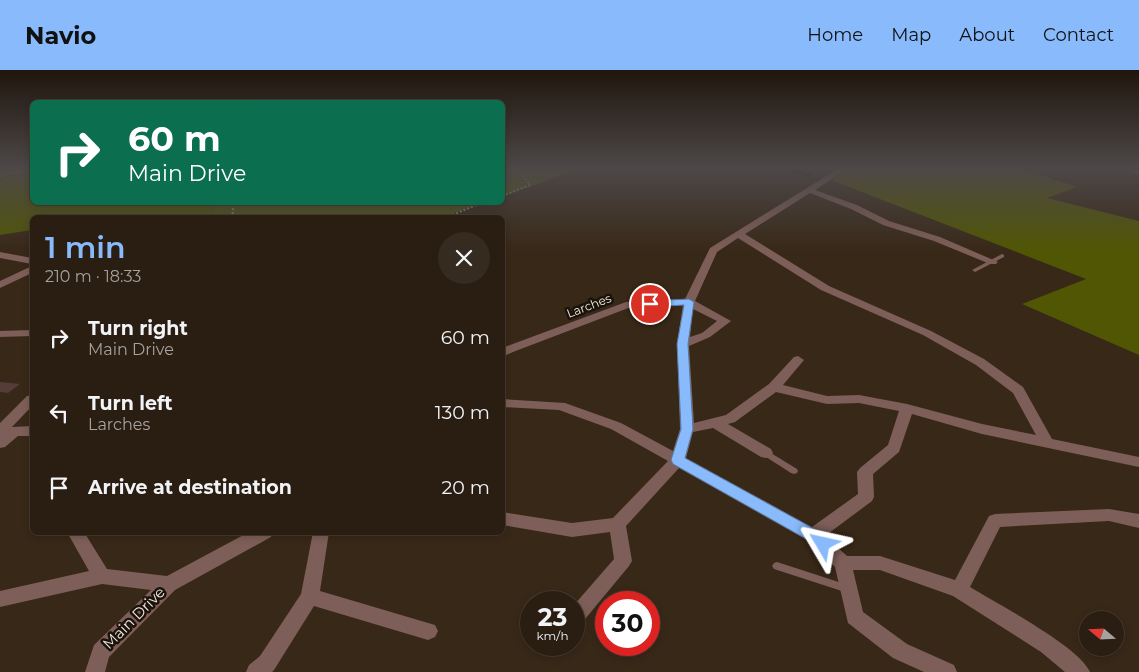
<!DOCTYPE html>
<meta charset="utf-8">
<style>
:root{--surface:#2a1e12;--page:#362b20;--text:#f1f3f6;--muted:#a5a29f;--line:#463c32;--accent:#88bafc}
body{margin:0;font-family:Montserrat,sans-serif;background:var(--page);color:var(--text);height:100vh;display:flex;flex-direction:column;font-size:19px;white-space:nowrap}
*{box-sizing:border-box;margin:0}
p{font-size:16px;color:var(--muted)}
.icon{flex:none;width:28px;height:28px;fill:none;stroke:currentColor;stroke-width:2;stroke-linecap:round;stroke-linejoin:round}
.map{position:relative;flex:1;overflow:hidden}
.panel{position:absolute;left:30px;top:145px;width:475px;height:320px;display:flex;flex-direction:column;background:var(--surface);border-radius:8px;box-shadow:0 2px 8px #0003,0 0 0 1px var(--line)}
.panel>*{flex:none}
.top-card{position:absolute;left:30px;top:30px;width:475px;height:105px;border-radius:8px;box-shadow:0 2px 8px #0003,0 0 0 1px var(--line);background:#0b6e4f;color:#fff;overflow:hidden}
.needle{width:32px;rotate:289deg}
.buttons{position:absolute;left:1079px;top:541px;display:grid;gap:10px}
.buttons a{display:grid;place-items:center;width:45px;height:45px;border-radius:50%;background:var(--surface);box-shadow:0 2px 8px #0003,0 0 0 1px var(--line);font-size:25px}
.speed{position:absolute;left:520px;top:521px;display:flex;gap:10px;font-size:25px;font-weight:700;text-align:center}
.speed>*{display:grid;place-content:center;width:65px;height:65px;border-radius:50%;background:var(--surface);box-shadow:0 2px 8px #0003,0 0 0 1px var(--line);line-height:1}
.speed small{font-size:12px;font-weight:400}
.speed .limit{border:8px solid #d22;background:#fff;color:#111}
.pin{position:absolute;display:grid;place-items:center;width:42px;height:42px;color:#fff;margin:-21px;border:2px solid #fff;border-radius:50%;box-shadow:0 1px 5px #0007}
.me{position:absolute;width:55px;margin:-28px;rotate:306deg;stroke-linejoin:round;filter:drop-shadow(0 0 4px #0008)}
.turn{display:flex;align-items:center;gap:18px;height:105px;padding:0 15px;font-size:22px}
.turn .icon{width:65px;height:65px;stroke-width:2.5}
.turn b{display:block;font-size:35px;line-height:42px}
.round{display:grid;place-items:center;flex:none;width:52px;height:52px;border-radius:26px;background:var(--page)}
.summary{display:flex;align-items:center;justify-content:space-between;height:85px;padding:0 15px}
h1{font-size:30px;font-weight:600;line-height:38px;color:var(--accent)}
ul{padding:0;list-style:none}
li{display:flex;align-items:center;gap:15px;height:75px;padding:0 15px}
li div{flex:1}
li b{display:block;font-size:19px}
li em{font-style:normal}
header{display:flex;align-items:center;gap:30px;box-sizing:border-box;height:70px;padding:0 25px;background:var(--accent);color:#111}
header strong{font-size:24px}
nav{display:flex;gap:28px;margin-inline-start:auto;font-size:18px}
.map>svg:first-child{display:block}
.green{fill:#505612}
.forest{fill:#505603}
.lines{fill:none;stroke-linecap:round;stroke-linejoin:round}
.stream{stroke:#091618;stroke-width:2.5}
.building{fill:#553c39}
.path{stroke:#988b7e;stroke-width:2;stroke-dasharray:2 2;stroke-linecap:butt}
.service{fill:#7e5e58;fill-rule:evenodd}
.minor{fill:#7e5e58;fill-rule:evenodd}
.tertiary{fill:#7e5e58;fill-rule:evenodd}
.route{fill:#88bafc;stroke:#5879a4}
.labels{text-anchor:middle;stroke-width:5;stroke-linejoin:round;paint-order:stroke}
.street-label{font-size:12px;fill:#f3e8de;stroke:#1a130c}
.near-street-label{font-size:15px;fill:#f3e8de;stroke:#1a130c}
</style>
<header>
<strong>Navio</strong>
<nav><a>Home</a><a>Map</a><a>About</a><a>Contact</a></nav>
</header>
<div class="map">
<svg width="1139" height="602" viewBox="0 0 1139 602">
<rect width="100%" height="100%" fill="#382818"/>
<!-- green -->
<g class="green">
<path d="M502,97H585L503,126Z"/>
<path d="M216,133V132L483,133L440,148L209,147Z"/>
</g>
<!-- forest -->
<g class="forest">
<path d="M0,97H32V132L216,133L209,147L32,148V160L0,165Z"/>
<path d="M853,97H1015L1077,117L1047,128L1139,151V285L1022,234L1086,209L831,110Z"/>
</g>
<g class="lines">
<!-- stream -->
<path class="stream" d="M779,97L810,105"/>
</g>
<!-- building -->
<path class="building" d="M0,312L20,314L8,323L0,322Z"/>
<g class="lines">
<!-- path -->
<g class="path">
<path d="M0,106L31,97"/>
<path d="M502,126L530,115L517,97"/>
<path d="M232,148L234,132"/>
<path d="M445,148L484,132"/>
</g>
<!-- service -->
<g class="service">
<path d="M1002,184L1004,185V187L977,201L975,202L972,200Z"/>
<path d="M766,380L797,399L798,401L797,403L794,404L791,403L763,385L762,383L763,381Z"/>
<path d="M777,492L848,515L852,516L853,519L852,522L848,523L774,499L772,496L774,493Z"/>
</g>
<!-- minor -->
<g class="minor">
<path d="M841,97H850L815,120L857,135L889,151L940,167L998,192L996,194H990L934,171L883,155L851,139L810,123L745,164L829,216L931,261L984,289L1023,317L1052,369L1139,387V397L982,364L912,344L899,382L873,404L874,427L872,431L825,466L847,486H880L955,510L989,446L995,444L1109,439L1139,444V458L1109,451L1000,457L970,517C996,533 1080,577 1090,602H1065L1041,582L953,526L880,500H853L863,542L907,574L954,595L957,602H924L893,588L848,553L835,497L807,470L679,398L626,456L632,491L629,496L581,554L574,557V535L614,489L610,462L572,467L502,455V442L572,453L613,448L668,391L611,359L559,340L502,337V329L565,333L621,353L673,381L680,359L677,274L683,235L631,237L513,282L502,287V278L626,232L685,229L710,178ZM738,168L821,220L923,265L976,295L1013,323L1036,365L982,354L907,334L859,325L827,326L783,315L804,290L798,286L794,287L769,314L726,345L694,353L689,276L710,267L731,251L695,231L717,182ZM693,239L717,251L702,263L690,267ZM776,322L827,334L859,333L899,341L888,375L860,398L857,402L858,424L812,457L686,388L693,362L713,358L761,387L766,388L771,387L773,383L771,379L728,354L735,352Z"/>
<path d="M0,182L32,188V194L0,188Z"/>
<path d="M32,196V203L0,218V211Z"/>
<path d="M32,260V266L0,267V261Z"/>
<path d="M32,325V336L12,357L32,356V366H18L5,377L0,378V353L27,326Z"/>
<path d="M67,462H84L107,499L167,506L249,462H273L271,467L175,520L109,587L105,602H85L94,575L151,520L102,514L0,537V521L89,501Z"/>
<path d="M313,462H329L320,521L435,555L438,561L435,567L428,570L314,536L274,600L272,602H246L249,595L260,586L301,524Z"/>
<path d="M540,575H560L556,584L549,586L542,584Z"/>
</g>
<!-- tertiary -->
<path class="tertiary" d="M1114,97H1126L1139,101V105Z"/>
</g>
<!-- sky -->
<linearGradient id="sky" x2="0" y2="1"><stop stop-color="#1f160d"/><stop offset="0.54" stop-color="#4d4848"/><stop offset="1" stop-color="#4d4848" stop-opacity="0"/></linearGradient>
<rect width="1139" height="181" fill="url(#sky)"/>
<!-- route -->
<path class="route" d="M689,229L694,232L688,274L693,359L685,388L818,461L831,474L828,479C819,482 814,476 808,470L673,394L671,390L681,359L677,274L684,235L650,237L645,234L650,231Z"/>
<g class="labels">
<!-- street labels -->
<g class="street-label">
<text transform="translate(589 236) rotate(-21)" y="4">Larches</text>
</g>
<!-- near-street labels -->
<g class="near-street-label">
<text transform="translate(134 548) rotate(-45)" y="5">Main Drive</text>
</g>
</g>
</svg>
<div class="buttons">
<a><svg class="needle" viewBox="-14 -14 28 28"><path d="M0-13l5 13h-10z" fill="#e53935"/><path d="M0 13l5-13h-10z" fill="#a5a29f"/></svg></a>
</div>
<div class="speed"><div>23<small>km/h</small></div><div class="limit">30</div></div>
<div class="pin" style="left:650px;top:234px;background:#d93025"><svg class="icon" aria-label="arrive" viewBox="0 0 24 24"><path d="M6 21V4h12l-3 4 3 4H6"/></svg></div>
<svg class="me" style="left:823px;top:474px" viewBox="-20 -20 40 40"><path d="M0-17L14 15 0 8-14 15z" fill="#88bafc" stroke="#fff" stroke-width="4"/></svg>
<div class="top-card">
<div class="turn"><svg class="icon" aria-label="right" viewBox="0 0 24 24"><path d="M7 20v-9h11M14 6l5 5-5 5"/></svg><div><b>60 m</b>Main Drive</div></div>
</div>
<section class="panel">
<div class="summary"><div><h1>1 min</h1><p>210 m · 18:33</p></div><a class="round"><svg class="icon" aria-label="close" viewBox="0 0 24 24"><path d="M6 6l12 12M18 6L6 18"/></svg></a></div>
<ul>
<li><svg class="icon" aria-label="right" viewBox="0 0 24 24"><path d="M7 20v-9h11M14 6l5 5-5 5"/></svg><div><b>Turn right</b><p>Main Drive</p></div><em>60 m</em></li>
<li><svg class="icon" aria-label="left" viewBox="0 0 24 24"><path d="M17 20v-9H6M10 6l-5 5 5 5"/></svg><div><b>Turn left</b><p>Larches</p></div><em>130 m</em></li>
<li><svg class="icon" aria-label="arrive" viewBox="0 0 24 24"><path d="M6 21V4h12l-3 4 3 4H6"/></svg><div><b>Arrive at destination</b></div><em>20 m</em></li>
</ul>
</section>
</div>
